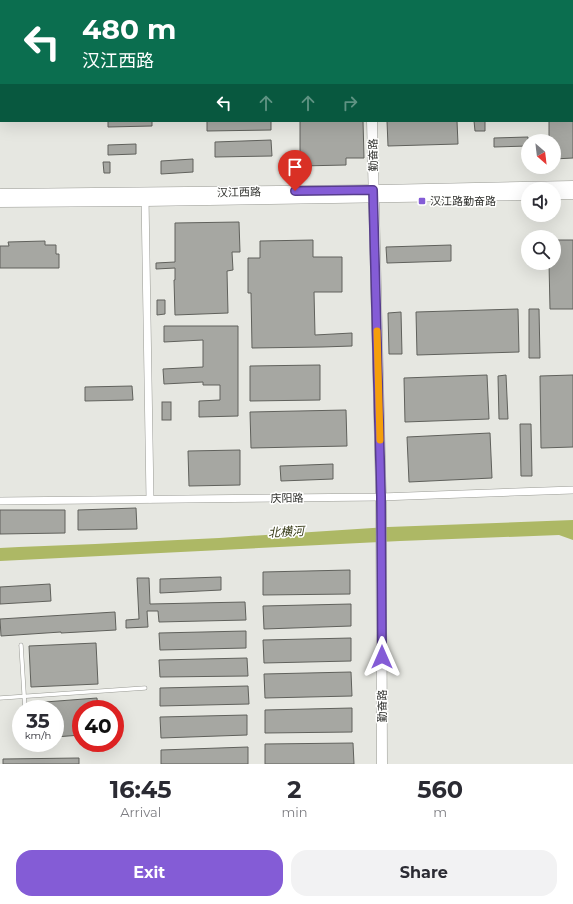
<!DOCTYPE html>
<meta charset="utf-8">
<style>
:root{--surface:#fff;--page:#f2f2f3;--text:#2b2b33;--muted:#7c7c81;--accent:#845cd6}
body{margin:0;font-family:Montserrat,"Noto Sans SC",sans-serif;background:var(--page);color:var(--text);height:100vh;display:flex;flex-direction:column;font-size:15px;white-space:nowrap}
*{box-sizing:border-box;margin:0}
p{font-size:13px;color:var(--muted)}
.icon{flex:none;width:22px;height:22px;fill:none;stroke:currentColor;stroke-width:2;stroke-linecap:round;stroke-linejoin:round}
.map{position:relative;height:764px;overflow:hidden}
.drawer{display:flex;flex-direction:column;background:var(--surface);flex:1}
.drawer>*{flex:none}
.guide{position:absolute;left:0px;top:0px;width:573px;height:122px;box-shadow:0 4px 16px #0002;background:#0b6e4f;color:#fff;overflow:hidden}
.needle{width:26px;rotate:152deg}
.fabs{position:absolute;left:521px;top:134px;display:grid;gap:8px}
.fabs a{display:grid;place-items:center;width:40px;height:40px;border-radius:50%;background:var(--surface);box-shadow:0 4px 16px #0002;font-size:20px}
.speed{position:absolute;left:12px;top:700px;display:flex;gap:8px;font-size:20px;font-weight:700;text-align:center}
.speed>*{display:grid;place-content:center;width:52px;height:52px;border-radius:50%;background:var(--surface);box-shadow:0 4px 16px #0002;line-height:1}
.speed small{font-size:10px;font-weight:400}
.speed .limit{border:6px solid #d22;background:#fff;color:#111}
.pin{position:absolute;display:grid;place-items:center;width:34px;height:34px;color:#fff;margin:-41px -17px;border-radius:50% 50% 50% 0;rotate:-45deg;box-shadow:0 0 4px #0007}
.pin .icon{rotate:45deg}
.me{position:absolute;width:44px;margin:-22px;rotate:0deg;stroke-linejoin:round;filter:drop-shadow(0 0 3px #0008)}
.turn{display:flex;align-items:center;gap:14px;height:84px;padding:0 16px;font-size:18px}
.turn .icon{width:52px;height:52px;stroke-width:2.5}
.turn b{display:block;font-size:28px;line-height:34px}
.lanes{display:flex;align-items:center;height:38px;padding:0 16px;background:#0003;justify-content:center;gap:20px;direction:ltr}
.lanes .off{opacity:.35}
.eta{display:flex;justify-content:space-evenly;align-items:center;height:68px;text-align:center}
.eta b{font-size:24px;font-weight:700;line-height:28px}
.button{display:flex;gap:8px;margin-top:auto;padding:8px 16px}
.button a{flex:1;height:46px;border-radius:16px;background:var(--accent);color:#fff;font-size:16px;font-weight:700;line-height:46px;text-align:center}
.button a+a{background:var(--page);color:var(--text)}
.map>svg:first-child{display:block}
.water{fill:#adb865}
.building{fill:#a6a7a2;stroke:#60615c}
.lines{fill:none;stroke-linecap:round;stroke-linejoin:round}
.lane-casing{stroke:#999a94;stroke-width:4.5}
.street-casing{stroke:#999a94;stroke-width:8}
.secondary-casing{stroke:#999a94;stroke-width:11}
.lane{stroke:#fff;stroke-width:3.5}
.street{stroke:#fff;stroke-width:7}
.secondary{stroke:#fff;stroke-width:10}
.route-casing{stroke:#563c8b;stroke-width:10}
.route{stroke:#845cd6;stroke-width:7}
.slow{stroke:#f59e0b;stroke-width:7}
.poi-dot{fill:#845cd6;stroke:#fffffe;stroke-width:1.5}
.labels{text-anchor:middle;stroke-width:3;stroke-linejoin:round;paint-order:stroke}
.street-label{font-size:11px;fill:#30312e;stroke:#fffffe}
.poi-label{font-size:11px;fill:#30312e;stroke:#fffffe;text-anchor:start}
.water-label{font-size:12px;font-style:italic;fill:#363a16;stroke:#fffffe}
</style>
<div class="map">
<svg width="573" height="764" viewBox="0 0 573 764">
<rect width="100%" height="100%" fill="#e6e7e1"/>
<!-- water -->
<path class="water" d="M573,520V540L559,535L400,541L0,561V548L19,547L95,544L219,538L388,527Z"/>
<!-- building -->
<g class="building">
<path d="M108,121H152V126L108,127Z"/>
<path d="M207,121H271V130L207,131Z"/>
<path d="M300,121H363L364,158H346V165L300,166Z"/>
<path d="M387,121H457L458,144L388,146Z"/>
<path d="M474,121H485V131H475Z"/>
<path d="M549,121H573V158L554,159V141H549Z"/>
<path d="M528,137V146L494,147V138Z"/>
<path d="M271,140L272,156L215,157V142Z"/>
<path d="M136,144V154L108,155V145Z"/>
<path d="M193,159V172L161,174V161Z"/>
<path d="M103,162H110V173H104Z"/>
<path d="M239,222L240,252H232L233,270L227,271L228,313L175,315L174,280H175V268L156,269V263L175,262V223Z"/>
<path d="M313,240V257H342V292H314L315,335L352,333V346L322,347L252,348L251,293H248V258H260V241Z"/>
<path d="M554,240H573V309H550L549,263H554Z"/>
<path d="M45,241V245H56V254H59V268H0V246H9L8,242Z"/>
<path d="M451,245V261L387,263L386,247Z"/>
<path d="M157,300H165V314L157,315Z"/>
<path d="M518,309L519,352L417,355L416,312Z"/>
<path d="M529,309H539L540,358H529Z"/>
<path d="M401,312L402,354H389L388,313Z"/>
<path d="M164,326H238V416L199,417V401L220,400V385H203V382L164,384L163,369L203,367V340L164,342Z"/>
<path d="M320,365V400L250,401V366Z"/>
<path d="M487,375L489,419L405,422L404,378Z"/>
<path d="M506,375L508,419H499L498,376Z"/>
<path d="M573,375V447L541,448L540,376Z"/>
<path d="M132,386L133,400L85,401V387Z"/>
<rect x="162" y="402" width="9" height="18"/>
<path d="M346,410L347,446L251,448L250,412Z"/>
<path d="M520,424H531L532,476H521Z"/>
<path d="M490,433L492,478L409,482L407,437Z"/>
<path d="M240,450V485L189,486L188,451Z"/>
<path d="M333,464V479L281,481L280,466Z"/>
<path d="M136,508L137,529L78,530V510Z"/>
<path d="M0,510H65V533L0,534Z"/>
<path d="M350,570V594L263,595V572Z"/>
<path d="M221,577V590L160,593V579Z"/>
<path d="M137,578H149L150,604L245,602L246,620L159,622L158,611H147L148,627L126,628V620L139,619Z"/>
<path d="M50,584L51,601L0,604V587Z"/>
<path d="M351,604V626L264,629L263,606Z"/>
<path d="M115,612L116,630L61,633V632L1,636L0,619Z"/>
<path d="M246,631V648L160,650L159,633Z"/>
<path d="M351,638V661L264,663L263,640Z"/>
<path d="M96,643L98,684L31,687L29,646Z"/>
<path d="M247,658L248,676L160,677L159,660Z"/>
<path d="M351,672L352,696L265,698L264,674Z"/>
<path d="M248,686L249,704L160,706V688Z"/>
<path d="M97,698L98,709H81V735L55,737V709H32V703Z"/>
<path d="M352,708V732L265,733V710Z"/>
<path d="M247,715V735L161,738L160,717Z"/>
<path d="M353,743L354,764H265V744Z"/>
<path d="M248,747V764H161V750Z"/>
<path d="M79,758V764H3V759Z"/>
</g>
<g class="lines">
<defs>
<g id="lane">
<path d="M389,0V1"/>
<path d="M476,0V1"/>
<path d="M572,1H573"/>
<path d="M21,645L25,709"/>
<path d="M0,698L145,688"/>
</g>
<g id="street">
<path d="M145,197L150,499"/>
<path d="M0,501L381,497L573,490"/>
</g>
<g id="secondary">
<path d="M371,0V1"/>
<path d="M372,121L381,497L382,764"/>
<path d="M0,194L379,190L573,186"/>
<path d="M554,194H573"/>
<path d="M0,202L145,201L528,195"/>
</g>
</defs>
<!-- lane casing -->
<use href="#lane" class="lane-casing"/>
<!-- street casing -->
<use href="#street" class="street-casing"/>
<!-- secondary casing -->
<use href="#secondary" class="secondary-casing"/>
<!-- lane -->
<use href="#lane" class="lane"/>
<!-- street -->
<use href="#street" class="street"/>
<!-- secondary -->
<use href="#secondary" class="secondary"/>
</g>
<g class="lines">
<defs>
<path id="route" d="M295,191L373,190L381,497L382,657"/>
</defs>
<!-- route casing -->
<use href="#route" class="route-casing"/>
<!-- route -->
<use href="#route" class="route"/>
<!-- slow -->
<path class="slow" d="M377,331L380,440"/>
</g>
<!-- markers -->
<rect class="poi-dot" x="418" y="197" width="8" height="8" rx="2"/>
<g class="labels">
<!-- street labels -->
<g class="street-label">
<text transform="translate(373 155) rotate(-91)" y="4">勤奋路</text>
<text transform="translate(239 192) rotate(-1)" y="4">汉江西路</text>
<text transform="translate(287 498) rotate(-1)" y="4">庆阳路</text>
<text transform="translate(382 706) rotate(-90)" y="4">勤奋路</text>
</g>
<!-- poi labels -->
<g class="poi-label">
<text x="430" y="205">汉江路勤奋路</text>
</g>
<!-- water labels -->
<g class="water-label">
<text transform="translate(286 532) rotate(-3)" y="4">北横河</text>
</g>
</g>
</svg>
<div class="fabs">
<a><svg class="needle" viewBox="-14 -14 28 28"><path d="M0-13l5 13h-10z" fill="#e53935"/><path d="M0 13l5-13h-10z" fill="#7c7c81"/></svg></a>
<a><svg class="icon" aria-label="sound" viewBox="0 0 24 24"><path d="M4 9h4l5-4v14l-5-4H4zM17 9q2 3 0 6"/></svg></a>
<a><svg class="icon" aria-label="search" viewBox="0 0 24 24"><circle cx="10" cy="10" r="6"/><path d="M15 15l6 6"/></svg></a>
</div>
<div class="speed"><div>35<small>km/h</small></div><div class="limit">40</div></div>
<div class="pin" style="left:295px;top:191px;background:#d93025"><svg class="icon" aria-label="arrive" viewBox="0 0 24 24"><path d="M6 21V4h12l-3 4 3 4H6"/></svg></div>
<svg class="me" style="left:382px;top:657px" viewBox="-20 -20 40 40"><path d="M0-17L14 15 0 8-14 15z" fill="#845cd6" stroke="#fff" stroke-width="4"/></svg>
<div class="guide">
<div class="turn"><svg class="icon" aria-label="left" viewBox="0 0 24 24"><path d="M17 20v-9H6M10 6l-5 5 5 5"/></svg><div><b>480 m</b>汉江西路</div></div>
<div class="lanes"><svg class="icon" aria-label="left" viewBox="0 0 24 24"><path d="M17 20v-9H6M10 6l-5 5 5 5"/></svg><svg class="icon off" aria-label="ahead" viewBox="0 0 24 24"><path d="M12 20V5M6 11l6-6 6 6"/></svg><svg class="icon off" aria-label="ahead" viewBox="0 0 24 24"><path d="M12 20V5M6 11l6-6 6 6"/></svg><svg class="icon off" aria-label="right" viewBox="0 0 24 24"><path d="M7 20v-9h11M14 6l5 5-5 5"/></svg></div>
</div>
</div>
<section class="drawer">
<div class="eta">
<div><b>16:45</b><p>Arrival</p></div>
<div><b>2</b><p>min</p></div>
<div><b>560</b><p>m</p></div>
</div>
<div class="button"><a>Exit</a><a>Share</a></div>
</section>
